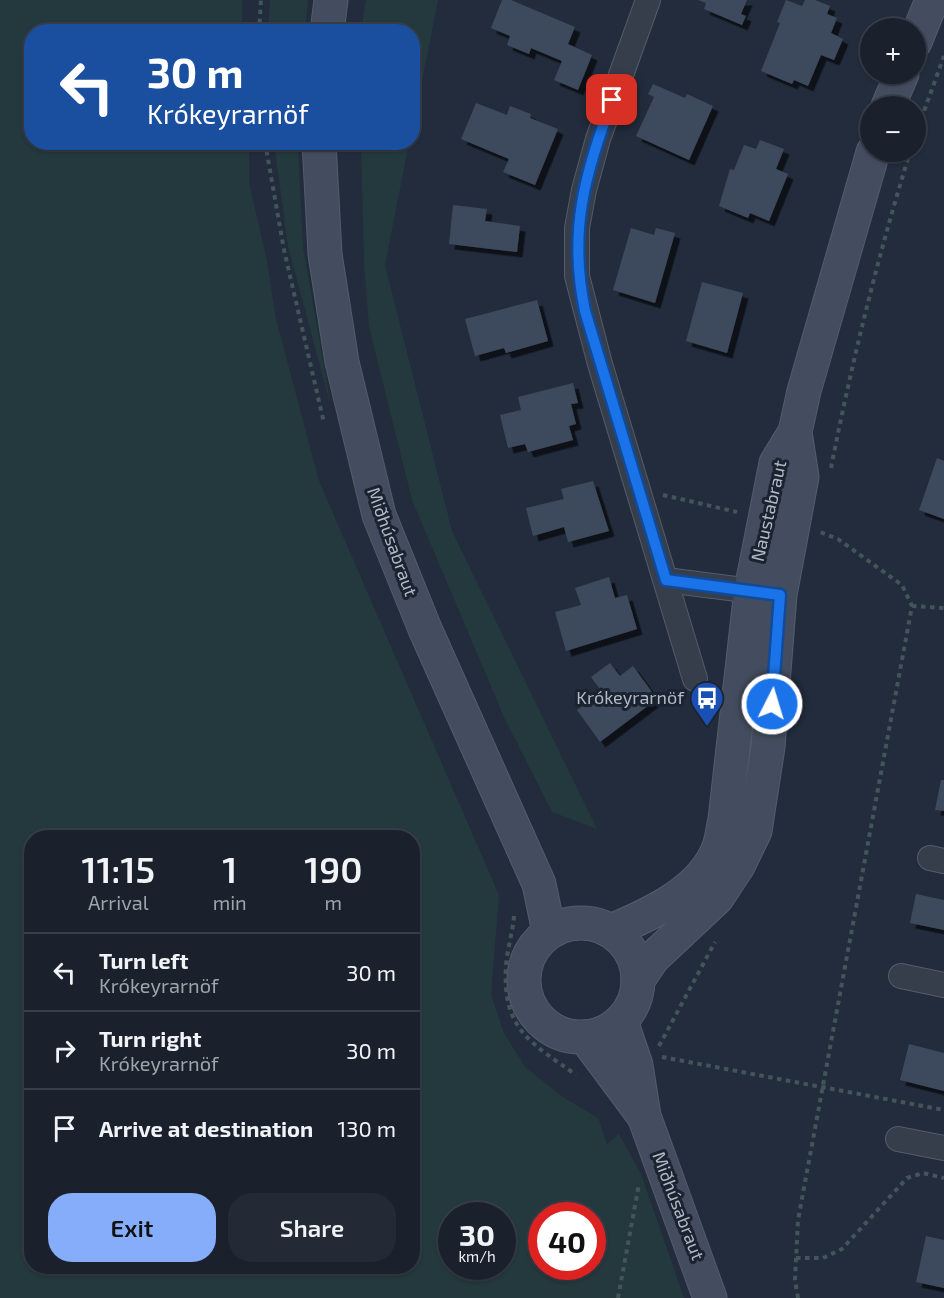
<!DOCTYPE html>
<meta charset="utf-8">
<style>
:root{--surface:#1a212d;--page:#232935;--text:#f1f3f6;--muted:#9fa3aa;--line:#383e49;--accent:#85adf9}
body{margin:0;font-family:"Exo 2",sans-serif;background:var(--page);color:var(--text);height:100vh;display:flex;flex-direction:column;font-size:22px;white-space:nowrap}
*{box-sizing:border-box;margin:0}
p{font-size:20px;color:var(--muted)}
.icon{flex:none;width:33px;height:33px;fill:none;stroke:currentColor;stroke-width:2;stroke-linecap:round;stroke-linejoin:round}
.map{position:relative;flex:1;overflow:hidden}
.panel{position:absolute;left:24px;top:830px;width:396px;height:444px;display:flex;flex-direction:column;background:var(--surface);border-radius:24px;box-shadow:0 2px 4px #0004,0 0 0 2px var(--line)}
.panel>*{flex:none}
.top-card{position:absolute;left:24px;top:24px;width:396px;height:126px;border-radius:24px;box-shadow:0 2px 4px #0004,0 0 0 2px var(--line);background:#1a4fa0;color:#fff;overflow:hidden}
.controls{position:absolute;left:860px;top:18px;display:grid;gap:12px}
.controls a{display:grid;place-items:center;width:66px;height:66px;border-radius:50%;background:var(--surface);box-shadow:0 2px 4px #0004,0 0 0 2px var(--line);font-size:30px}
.speed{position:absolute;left:438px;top:1202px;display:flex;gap:12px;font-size:30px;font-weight:700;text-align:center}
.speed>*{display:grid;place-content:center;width:78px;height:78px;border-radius:50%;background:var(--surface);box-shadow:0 2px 4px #0004,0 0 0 2px var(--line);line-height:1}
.speed small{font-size:15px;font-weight:400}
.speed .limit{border:9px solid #d22;background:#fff;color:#111}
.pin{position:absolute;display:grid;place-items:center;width:51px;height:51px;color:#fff;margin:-26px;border-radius:12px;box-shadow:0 3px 9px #0006}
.me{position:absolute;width:66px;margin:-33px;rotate:5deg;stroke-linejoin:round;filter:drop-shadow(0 0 4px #0008)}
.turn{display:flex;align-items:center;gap:21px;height:126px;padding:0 24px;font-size:27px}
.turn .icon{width:78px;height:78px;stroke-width:2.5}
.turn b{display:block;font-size:42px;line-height:51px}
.eta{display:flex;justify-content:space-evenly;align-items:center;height:102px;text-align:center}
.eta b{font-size:36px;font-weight:600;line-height:42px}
.action{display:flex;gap:12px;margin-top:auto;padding:12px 24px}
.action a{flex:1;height:69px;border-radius:24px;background:var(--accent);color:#111;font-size:24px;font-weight:600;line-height:69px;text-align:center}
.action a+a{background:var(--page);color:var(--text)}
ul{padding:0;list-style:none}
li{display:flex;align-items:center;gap:18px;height:78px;padding:0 24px;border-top:2px solid var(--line)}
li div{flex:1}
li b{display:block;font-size:22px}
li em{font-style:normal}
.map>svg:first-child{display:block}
.green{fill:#24393d;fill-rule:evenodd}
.building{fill:#3e4a5b;filter:url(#shadow)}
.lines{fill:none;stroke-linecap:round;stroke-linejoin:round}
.street-casing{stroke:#545c6a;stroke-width:26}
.secondary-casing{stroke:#545c6a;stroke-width:35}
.path{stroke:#42565a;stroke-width:4;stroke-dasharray:4.5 4.5;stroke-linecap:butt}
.street{stroke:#363e4c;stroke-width:24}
.secondary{stroke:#444d5f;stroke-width:33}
.route-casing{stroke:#114b97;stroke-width:15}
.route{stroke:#1a73e8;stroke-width:10}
.labels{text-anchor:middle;stroke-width:6;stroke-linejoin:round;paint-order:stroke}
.street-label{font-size:18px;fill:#b1b9c8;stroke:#1b2331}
.poi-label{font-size:18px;fill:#b1b9c8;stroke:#1b2331;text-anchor:end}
</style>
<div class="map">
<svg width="944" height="1298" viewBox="0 0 944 1298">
<defs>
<filter id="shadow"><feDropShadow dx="5.5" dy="5.5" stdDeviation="0" flood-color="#0009"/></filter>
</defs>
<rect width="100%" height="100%" fill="#222c3c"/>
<!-- green -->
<g class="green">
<path d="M0,0H242V31L32,32V142L249,143V182L267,261L276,319L319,481L499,895L491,995L504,1033L525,1067L563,1097L598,1118L607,1144L619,1134L641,1174L684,1298H0ZM32,837H412V1266H32ZM452,1215H502V1266H452ZM542,1215H592V1266H542Z"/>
<path d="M270,0H308L305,31H268Z"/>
<path d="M366,0H438L413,128L412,32L361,31Z"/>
<path d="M274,143H298L303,247L331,407L288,246Z"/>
<path d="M361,143H409L385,265L452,531L597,829L552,812L504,717L412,500L369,327L364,263Z"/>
</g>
<!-- building -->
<g class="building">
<path d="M502,0H511L575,27L568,44L592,55L578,90L554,80L562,61L531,48L529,54L507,45L510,36L491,28Z"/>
<path d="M698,0H747L741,14L746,16L742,25L704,9L706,3Z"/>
<path d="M786,0L802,6L805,0H815L830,6L827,14L837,18L831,33L843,39L834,60L821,55L808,86L794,80L792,84L761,71L780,23L777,22Z"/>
<path d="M653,84L685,98L687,94L713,106L689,160L636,136L654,97L648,94Z"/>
<path d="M476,103L507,115L510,106L531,114L530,118L558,129L535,185L503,172L509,159L461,139Z"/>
<path d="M760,140L784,149L776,169L788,174L769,221L750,213L748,218L719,206L730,169L734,170L744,145L756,149Z"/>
<path d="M453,205L487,209L485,221L520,226L517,252L449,244Z"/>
<path d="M631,228L654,235L656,228L675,233L655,303L613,290Z"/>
<path d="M702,282L743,293L727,353L686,341Z"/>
<path d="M537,300L548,341L506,353L504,348L475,356L465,319Z"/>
<path d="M573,383L578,403L571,404L576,424L569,426L573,440L528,452L525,444L508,448L500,415L521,410L518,397Z"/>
<path d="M937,458L944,461V519L919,510Z"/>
<path d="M593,481L609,531L568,542L564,527L533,536L526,508L564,499L561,489Z"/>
<path d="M609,577L615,598L627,595L637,629L566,651L555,612L581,605L575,588Z"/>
<path d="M610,663L620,676L633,666L657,699L600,742L577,710L602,692L591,677Z"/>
<path d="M941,780H944V811L935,810Z"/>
<path d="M916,894L944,900V930L910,923Z"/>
<path d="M909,1044L944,1053V1091L900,1080Z"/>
<path d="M926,1236L944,1240V1288L916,1282Z"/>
</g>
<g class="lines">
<defs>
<g id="street">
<path d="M648,0L598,139L584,190L577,228V276L600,364L695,679"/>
<path d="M666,580L768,593"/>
<path d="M930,858L944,861"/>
<path d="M901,976L944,985"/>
<path d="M898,1139L944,1148"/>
</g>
<g id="secondary">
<path d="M327,32L331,0"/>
<path d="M915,42L932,0"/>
<path d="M888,106L902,74"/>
<path d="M319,142L325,254L342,362L379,515L425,629L539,884L549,932"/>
<circle cx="581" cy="980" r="57"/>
<path d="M611,931C651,914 703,891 719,847C722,838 723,828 725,819L751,590L776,463L795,432L804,391L873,152"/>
<path d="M638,980L653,958L717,898L738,866L755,831L768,747L780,595L802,477L795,432"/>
<path d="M621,1021L636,1065L644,1116L710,1298"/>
<path d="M585,1037L643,1115"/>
</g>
</defs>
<!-- street casing -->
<use href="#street" class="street-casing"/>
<!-- secondary casing -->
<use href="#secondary" class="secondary-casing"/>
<!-- path -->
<g class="path">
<path d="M259,32L261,0"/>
<path d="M915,136L944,56"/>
<path d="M265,142L284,250L324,423"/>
<path d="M831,468C852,361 878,256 910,152"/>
<path d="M663,495L737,512"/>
<path d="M912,606L944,608"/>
<path d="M514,916C513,932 507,949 506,966C502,1029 530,1042 576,1075"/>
<path d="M659,1046L715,942"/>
<path d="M662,1057L944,1110"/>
<path d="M796,1258H823L842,1249L907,1178L923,1173L944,1178"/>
<path d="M618,1298L639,1184"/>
<path d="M798,1298L795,1280L798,1220L912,606L902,585L838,539L820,532"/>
</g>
<!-- street -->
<use href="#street" class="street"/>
<!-- secondary -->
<use href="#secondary" class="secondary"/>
</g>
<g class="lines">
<defs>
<path id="route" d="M612,100C585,176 568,229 585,311L666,580L780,595L772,704"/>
</defs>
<!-- route casing -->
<use href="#route" class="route-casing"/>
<!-- route -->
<use href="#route" class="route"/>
</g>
<!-- icons -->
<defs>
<symbol id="bus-pin" viewBox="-11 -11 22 30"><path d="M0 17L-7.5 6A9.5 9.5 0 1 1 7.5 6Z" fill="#1a4fb4" stroke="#1b2331"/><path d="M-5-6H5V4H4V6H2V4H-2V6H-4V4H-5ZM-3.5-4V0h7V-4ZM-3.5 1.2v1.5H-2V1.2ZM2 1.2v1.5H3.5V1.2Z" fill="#fff"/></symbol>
</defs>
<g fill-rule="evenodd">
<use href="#bus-pin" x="688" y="679" width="38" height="52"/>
</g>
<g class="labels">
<!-- street labels -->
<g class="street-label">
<text transform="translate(769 511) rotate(-77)" y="6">Naustabraut</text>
<text transform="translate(392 542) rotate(70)" y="6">Miðhúsabraut</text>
<text transform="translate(678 1206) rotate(69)" y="6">Miðhúsabraut</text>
</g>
<!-- poi labels -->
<g class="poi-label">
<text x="684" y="704">Krókeyrarnöf</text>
</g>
</g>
</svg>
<div class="controls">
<a>+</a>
<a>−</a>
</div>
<div class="speed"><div>30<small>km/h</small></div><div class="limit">40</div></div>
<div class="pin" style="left:612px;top:100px;background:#d93025"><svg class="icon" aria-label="arrive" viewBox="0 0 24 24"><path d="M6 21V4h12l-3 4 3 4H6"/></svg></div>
<svg class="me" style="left:772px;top:704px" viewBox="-20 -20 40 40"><circle r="17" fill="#1a73e8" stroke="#fff" stroke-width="3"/><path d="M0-11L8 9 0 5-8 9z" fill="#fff"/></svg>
<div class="top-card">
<div class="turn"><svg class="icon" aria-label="left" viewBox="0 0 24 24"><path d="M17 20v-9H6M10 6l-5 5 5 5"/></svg><div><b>30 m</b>Krókeyrarnöf</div></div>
</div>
<section class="panel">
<div class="eta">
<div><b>11:15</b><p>Arrival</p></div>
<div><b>1</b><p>min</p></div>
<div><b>190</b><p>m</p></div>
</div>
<ul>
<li><svg class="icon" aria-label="left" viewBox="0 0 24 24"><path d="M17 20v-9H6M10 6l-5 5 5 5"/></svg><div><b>Turn left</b><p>Krókeyrarnöf</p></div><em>30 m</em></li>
<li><svg class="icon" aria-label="right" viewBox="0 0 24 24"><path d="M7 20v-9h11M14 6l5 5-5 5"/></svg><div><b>Turn right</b><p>Krókeyrarnöf</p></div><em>30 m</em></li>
<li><svg class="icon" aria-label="arrive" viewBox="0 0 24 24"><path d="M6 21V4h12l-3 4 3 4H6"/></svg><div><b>Arrive at destination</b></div><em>130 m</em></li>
</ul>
<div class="action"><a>Exit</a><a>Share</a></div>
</section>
</div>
